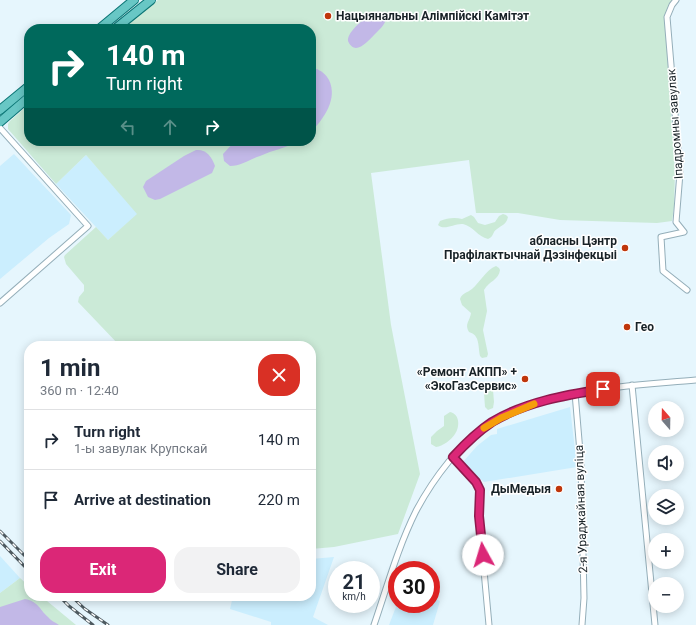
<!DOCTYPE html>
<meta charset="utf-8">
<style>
:root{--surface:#fff;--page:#f2f2f3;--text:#1f2937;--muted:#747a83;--line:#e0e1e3;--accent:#db2777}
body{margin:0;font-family:Roboto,sans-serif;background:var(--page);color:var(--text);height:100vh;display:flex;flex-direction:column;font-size:15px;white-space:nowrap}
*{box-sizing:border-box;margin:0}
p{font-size:13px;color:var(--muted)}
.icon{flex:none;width:22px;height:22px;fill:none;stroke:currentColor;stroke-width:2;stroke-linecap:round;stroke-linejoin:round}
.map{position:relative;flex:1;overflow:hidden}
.sheet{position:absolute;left:24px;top:341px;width:292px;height:260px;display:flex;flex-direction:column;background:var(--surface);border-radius:16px;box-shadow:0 2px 10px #0003}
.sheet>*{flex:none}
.guide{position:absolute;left:24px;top:24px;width:292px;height:122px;border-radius:16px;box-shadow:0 2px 10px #0003;background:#00695c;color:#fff;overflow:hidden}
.needle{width:26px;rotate:340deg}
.buttons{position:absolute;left:648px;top:401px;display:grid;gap:8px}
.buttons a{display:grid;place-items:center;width:36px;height:36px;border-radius:50%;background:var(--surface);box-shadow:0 2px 10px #0003;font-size:20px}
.speed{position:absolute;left:328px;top:561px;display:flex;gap:8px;font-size:20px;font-weight:700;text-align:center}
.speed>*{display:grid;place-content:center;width:52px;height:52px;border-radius:50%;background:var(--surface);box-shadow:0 2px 10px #0003;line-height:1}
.speed small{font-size:10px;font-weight:400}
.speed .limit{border:6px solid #d22;background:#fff;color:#111}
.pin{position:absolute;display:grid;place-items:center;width:34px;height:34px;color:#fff;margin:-17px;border-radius:8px;box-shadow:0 2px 6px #0006}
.me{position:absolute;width:44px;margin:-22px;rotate:354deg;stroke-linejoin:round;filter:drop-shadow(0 0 3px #0008)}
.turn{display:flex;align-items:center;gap:14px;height:84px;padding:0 16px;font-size:18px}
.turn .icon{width:52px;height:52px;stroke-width:2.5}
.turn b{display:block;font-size:28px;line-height:34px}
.lanes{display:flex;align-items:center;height:38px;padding:0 16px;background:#0003;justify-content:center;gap:20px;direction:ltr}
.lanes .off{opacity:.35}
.round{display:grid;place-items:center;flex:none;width:42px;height:42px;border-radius:16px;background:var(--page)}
.head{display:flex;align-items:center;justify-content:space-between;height:68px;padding:0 16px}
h1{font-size:24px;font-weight:700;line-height:30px}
.button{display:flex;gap:8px;margin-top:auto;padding:8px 16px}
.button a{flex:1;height:46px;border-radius:16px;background:var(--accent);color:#fff;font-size:16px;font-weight:700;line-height:46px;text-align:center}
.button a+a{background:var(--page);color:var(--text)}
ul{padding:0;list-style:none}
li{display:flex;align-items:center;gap:12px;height:60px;padding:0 16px;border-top:1px solid var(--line)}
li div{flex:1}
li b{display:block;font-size:15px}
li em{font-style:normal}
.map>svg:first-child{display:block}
.built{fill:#cbeefe}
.green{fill:#cbead7}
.water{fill:#c2b8e7}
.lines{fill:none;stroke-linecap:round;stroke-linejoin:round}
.street-casing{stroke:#94aeb9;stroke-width:7}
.primary-casing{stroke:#0b7575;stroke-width:10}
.street{stroke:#fff;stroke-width:5}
.primary{stroke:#68c7c5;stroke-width:8}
.rail-casing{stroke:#4e5a60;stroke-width:3}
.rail{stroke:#fff;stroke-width:1.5;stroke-dasharray:4.5;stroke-linecap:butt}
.route-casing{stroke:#8e194d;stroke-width:10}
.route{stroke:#db2777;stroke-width:7}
.slow{stroke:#f59e0b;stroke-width:7}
.poi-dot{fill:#bf360b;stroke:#fff;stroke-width:1.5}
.labels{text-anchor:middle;stroke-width:3;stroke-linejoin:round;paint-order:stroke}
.poi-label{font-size:12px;font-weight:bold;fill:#182227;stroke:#fff;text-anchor:end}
.street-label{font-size:12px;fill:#182227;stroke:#fff}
</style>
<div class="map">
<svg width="696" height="625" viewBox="0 0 696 625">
<rect width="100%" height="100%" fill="#e6f6fd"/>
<!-- built -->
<g class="built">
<path d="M14,154L71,215L69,224L49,238L0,279V166Z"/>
<path d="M86,155L138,214L108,240L56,184Z"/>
<path d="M570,407L577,467L484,482L462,463L477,446L491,435L497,434V429Z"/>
<path d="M0,556L20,578L0,593Z"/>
<path d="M334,557L313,617L328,625H271V622L230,609L233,596H311V559Z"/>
<path d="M431,597L440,601L433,625H389L397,604H431Z"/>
</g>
<!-- green -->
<g class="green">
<path d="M158,0H674L665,16V21L675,172L674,207L672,221L657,223L560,220L518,213H476L469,160L371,173L391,325L420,474L398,534L334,547L311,549V346H120L78,302L79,297L84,291V285L66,264L64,257L65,255L96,227L108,240L137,214L86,155L56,184L8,129V124L10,121L29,104V141H311V29H121Z"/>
<path d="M503,214L506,215L508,217C506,225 502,225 497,229C492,232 494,237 488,239C478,237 473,226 463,224C455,223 444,231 438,225L440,221C447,218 455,217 462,219L471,215L474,217L478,223L485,225L495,222L499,216Z"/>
<path d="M496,266L499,268L500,270C499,280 489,281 484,290L487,311L483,330L488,354L487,357L482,358L480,356C478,346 480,335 469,332C464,324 470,321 471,313L462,305L460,299C462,293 467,293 472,289C480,282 486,270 496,266Z"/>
<path d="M489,388L493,390L494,402L493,408L488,410L485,407L484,393L485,389Z"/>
<path d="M450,412C460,414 460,427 455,434C451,440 443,446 436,447L431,444V437L437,431L444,426V416Z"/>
<path d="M20,578L29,586V596H41L76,625H0V593Z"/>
</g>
<!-- water -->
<g class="water">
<path d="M376,12C382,11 385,14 386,19C385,25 379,30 375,34C368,41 355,57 348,41C347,31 367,16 376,12Z"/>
<path d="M317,69C323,72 326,75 329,80C338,99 324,118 311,132V71Z"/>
<path d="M235,141H299C286,148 273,150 260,156C250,159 241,166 230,166L224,161L223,154Z"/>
<path d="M196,150C206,149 212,157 215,166L212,173L160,199L155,200L148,197L143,187L146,181L184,156Z"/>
<path d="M25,599C39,602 39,609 48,617C51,621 55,622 59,625H0V607Z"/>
</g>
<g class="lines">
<defs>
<g id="street">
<path d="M676,0L672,5L667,17L680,173L676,222L684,232L661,237L663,271L687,290"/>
<path d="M0,128L88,226L0,303"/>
<path d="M632,385L655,625"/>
<path d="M575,393L581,464L584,598L582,625"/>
<path d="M453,457L476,482L480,490L479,516L489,625"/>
<path d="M374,625C387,587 398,547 416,511C433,479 461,441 492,422C550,388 631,386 696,380"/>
</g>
<g id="primary">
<path d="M99,29L134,0"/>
<path d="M115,29L151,0"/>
<path d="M0,110L29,86"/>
<path d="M0,122L29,97"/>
</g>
</defs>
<!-- street casing -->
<use href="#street" class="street-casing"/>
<!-- primary casing -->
<use href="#primary" class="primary-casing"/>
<!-- street -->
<use href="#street" class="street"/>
<!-- primary -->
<use href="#primary" class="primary"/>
<defs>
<g id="rail">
<path d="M0,531L29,560"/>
<path d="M0,541L29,571"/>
<path d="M59,596L69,606L93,625"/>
<path d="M71,596L85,609L108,625"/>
</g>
</defs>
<!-- rail casing -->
<use href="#rail" class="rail-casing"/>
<!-- rail -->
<use href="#rail" class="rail"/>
</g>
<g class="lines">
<defs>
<path id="route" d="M483,555L479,516L480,490L476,482L453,457C465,444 477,432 492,422C525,402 566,395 603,389"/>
</defs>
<!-- route casing -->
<use href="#route" class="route-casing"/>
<!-- route -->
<use href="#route" class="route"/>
<!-- slow -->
<path class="slow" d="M484,428L501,418L534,404"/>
</g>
<!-- markers -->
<g class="poi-dot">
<circle cx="328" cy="16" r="4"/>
<circle cx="625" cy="248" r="4"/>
<circle cx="627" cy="327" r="4"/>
<circle cx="525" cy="379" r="4"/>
<circle cx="559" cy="489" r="4"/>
</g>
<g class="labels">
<!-- poi labels -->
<g class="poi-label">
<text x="336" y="20" text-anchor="start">Нацыянальны Алімпійскі Камітэт</text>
<text x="617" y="245">абласны Цэнтр<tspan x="617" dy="14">Прафілактычнай Дэзінфекцыі</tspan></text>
<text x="635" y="331" text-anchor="start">Гео</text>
<text x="517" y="376">«Ремонт АКПП» +<tspan x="517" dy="14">«ЭкоГазСервис»</tspan></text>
<text x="551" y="493">ДыМедыя</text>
</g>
<!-- street labels -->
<g class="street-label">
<text transform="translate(675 124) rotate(-94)" y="4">Іпадромны завулак</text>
<text transform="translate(581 509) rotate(-92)" y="4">2-я Ураджайная вуліца</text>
</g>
</g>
</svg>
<div class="buttons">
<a><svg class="needle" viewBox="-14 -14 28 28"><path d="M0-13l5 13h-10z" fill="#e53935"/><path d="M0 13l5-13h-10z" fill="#747a83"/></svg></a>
<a><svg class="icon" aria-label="sound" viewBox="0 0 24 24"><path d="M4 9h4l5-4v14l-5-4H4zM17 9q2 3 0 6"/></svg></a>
<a><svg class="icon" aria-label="layers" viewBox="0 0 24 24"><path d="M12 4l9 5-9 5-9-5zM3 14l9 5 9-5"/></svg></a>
<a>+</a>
<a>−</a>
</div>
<div class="speed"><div>21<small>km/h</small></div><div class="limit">30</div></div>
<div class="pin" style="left:603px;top:389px;background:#d93025"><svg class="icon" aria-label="arrive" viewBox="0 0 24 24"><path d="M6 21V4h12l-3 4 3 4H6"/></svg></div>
<svg class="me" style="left:483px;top:555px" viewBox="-20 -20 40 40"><circle r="19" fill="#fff"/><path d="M0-13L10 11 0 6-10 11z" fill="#db2777"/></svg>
<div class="guide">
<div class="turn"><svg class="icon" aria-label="right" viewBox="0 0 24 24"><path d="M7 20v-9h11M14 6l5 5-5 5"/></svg><div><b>140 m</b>Turn right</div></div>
<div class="lanes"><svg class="icon off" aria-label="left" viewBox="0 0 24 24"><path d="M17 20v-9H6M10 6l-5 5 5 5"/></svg><svg class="icon off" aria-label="ahead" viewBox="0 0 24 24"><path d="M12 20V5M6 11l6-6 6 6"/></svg><svg class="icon" aria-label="right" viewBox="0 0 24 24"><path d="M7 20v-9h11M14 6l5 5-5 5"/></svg></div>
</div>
<section class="sheet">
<div class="head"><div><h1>1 min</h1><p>360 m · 12:40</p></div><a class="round" style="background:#d93025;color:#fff"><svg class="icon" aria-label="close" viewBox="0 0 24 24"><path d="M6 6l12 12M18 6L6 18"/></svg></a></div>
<ul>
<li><svg class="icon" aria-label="right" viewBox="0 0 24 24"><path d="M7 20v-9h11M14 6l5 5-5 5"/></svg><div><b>Turn right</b><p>1-ы завулак Крупскай</p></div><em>140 m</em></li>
<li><svg class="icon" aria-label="arrive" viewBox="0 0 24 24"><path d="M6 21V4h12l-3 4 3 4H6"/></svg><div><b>Arrive at destination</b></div><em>220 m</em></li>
</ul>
<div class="button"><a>Exit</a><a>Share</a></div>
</section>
</div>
